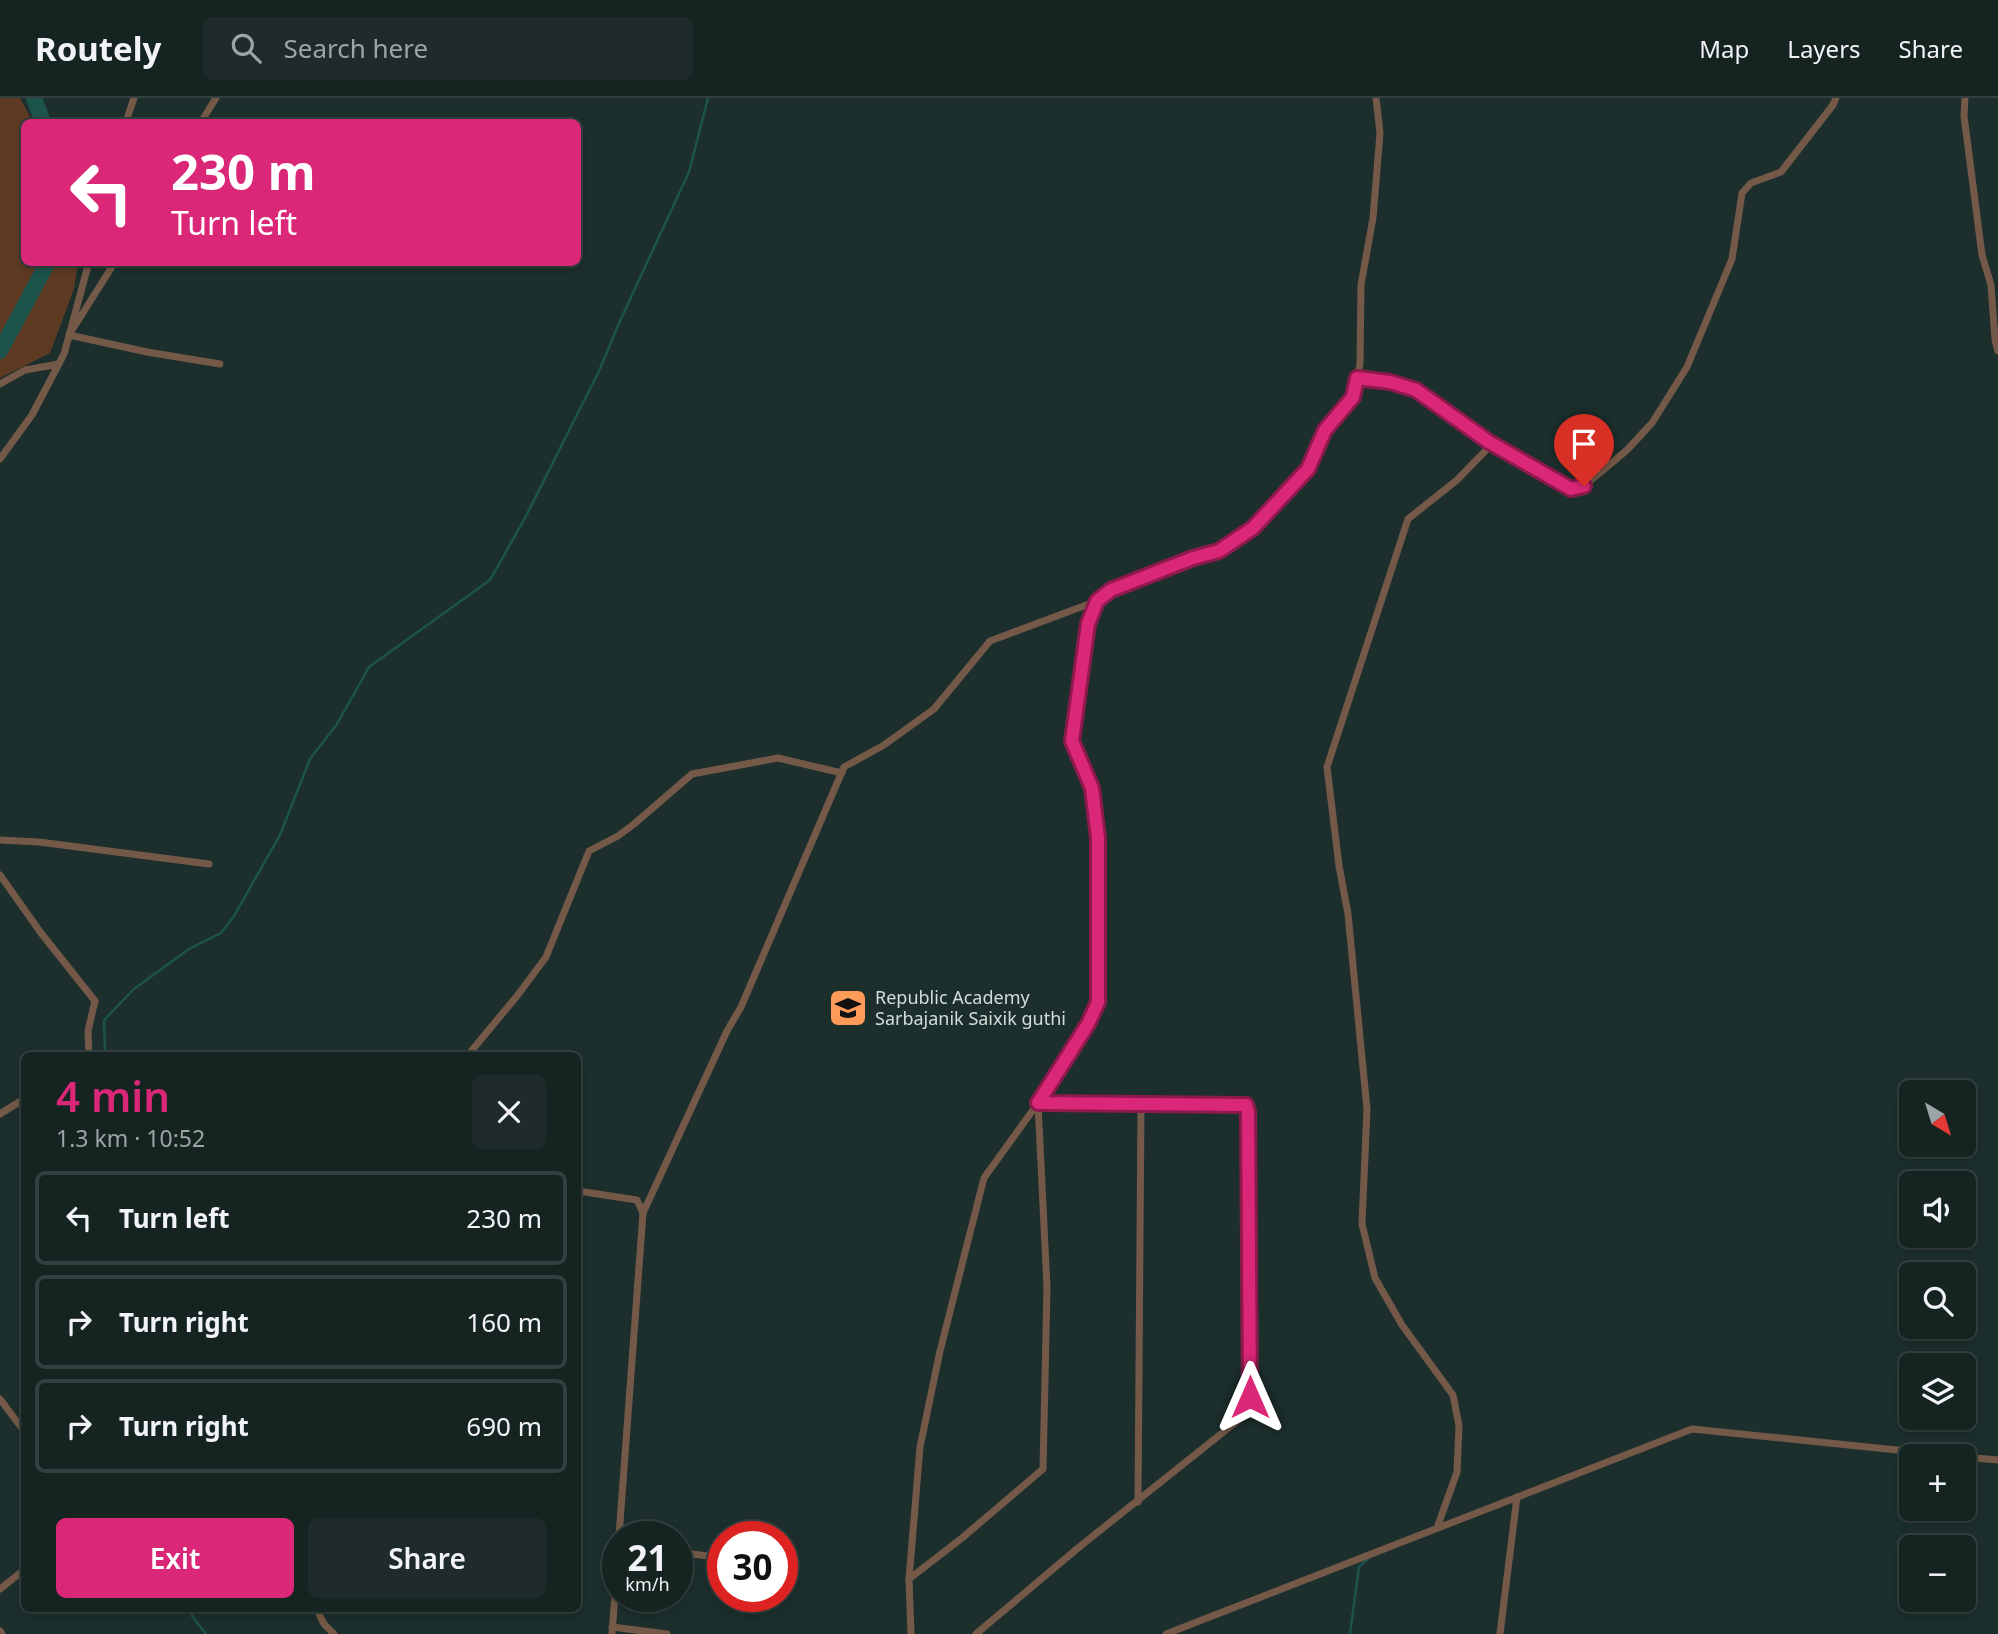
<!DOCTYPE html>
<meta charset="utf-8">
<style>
:root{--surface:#152321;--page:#1e2b2a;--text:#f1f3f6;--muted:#9da4a5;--line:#34403f;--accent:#db2777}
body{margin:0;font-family:"Noto Sans",sans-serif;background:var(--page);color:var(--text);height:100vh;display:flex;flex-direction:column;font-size:26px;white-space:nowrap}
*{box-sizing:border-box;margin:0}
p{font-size:23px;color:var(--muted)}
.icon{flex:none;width:38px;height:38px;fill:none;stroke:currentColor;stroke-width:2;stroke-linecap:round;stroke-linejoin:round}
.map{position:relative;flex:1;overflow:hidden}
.panel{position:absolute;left:21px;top:954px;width:560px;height:560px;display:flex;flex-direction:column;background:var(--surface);border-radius:10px;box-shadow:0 4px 10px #0003,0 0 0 2px var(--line)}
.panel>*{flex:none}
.hud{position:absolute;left:21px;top:21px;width:560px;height:147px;border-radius:10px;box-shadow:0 4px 10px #0003,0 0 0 2px var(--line);background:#db2777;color:#fff;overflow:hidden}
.needle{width:46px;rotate:142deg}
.fabs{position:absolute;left:1899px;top:982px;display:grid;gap:14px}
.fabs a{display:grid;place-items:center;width:77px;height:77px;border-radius:10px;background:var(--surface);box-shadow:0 4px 10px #0003,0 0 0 2px var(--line);font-size:35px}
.speed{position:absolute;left:602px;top:1423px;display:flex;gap:14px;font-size:35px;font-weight:700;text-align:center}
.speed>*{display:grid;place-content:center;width:91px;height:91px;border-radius:50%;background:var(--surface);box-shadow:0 4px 10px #0003,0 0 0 2px var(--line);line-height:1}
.speed small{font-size:18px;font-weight:400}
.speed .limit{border:10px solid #d22;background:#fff;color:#111}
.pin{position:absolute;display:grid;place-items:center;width:60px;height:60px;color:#fff;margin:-72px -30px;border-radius:50% 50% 50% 0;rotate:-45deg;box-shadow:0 0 7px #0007}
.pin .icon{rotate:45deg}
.me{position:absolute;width:77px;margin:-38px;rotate:0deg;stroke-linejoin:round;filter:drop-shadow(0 0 5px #0008)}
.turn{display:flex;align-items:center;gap:24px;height:147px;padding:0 35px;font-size:32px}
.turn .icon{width:91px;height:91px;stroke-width:2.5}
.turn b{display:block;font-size:49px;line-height:60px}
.round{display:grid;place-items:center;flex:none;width:74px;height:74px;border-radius:10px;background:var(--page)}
.head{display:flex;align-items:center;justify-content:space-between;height:119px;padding:0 35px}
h1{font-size:42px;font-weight:600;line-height:52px;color:var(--accent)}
.button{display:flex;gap:14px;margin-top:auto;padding:14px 35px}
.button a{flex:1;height:80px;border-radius:10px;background:var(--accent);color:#fff;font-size:28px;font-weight:600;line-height:80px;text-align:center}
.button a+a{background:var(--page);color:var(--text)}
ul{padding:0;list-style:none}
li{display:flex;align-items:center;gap:21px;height:94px;margin:0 14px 10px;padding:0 21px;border:4px solid var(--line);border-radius:10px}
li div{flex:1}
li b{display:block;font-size:26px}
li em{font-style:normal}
header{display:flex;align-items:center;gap:42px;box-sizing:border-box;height:98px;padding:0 35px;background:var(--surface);border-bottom:2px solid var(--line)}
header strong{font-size:33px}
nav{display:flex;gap:38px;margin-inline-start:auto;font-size:24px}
.search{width:490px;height:63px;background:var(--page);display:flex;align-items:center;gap:18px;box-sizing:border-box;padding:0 24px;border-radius:10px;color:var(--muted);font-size:26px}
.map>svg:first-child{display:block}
.green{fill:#5e3a22}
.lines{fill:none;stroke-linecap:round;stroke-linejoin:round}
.stream{stroke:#1c544c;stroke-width:2.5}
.river{stroke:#1c544c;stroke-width:16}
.minor{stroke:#755948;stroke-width:7}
.route-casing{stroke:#8e194d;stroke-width:18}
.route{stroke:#db2777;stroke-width:12}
.labels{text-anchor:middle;stroke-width:5;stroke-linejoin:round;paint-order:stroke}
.poi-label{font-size:18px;fill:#d2dddb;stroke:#1c2f2c;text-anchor:start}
</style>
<header>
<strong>Routely</strong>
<div class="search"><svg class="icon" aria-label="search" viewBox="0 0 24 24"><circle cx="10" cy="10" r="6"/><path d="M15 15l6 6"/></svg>Search here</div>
<nav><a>Map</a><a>Layers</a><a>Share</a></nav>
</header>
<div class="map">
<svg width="1998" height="1536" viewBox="0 0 1998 1536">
<rect width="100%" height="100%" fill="#1c2f2c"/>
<!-- green -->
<path class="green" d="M0,0H20L33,24H24V164L78,165L74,191L50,255L0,280Z"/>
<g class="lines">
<!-- stream -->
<g class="stream">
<path d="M105,957L104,922L134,891L189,851L221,835L234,818L280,737L310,661L337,626L369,569L490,482L525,420L599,273L620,223L689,74L708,0"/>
<path d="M194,1510L192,1518L206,1536"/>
<path d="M1350,1536L1359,1469L1368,1461"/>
</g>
<!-- river -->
<g class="river">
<path d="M34,0L43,24"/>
<path d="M0,253L48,164"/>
</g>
<!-- minor -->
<g class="minor">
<path d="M1965,0L1964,18L1982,157L1991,187L1995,242L1998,253"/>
<path d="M126,24L134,0"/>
<path d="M201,24L216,0"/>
<path d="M115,164L69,237L147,254L220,266"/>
<path d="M1357,280L1390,284L1416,292L1489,344L1571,391L1584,388L1627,352L1652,325L1687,269L1732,161L1742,95L1751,85L1781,74L1833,7L1836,0"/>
<path d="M0,286L25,272L59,266"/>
<path d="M0,361L32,317L64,256L89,164"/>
<path d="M0,742L39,744L209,766"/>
<path d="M0,777L41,835L95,903L88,933L89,957"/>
<path d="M468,957L517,898L546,859L589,753L618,738L634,726L692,676L778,660L842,675"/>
<path d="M0,1016L24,1001"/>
<path d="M578,1093L637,1102L643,1115"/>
<path d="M0,1301L24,1333"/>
<path d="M1964,1359L1998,1362"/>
<path d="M1138,1404L1141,1007"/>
<path d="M1437,1430L1457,1374L1459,1328L1453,1297L1402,1227L1375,1180L1362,1126L1367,1011L1348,816L1339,768L1327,669L1408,421L1457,382L1492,346"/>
<path d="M619,1438L643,1115L727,933L741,909L844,669L884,647L934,611L990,543L1097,503"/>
<path d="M677,1454L723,1460"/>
<path d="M909,1481L962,1440L1043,1371L1047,1189L1038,1005L1246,1007L1248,1014L1250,1299L1246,1316L1078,1450L976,1536"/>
<path d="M0,1491L24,1472"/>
<path d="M316,1510L324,1526L334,1536"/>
<path d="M612,1529L667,1536"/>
<path d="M0,1533L2,1536"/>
<path d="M612,1536L618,1458"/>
<path d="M911,1536L909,1481L920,1349L940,1253L984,1080L1038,1005L1088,926L1098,904V740L1092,690L1072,643L1088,526L1097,503L1111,492L1193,460L1219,453L1253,430L1308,371L1325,332L1352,299L1360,267L1361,187L1373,120L1380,35L1376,0"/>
<path d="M1166,1536L1692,1331L1955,1358"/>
<path d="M1500,1536L1517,1399"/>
</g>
</g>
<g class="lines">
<defs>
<path id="route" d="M1250,1299L1248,1014L1246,1007L1038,1005L1088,926L1098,904V740L1092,690L1072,643L1088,526L1097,503L1111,492L1193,460L1219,453L1253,430L1308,371L1325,332L1353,299L1357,280L1390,284L1416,292L1489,344L1571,391L1584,388"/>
</defs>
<!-- route casing -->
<use href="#route" class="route-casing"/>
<!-- route -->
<use href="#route" class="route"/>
</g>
<!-- icons -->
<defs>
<symbol id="school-square" viewBox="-11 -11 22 22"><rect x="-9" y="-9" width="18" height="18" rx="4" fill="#fe9b58" stroke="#1c2f2c"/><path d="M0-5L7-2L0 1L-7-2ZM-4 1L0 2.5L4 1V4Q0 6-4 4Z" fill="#111"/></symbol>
</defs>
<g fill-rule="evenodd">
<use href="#school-square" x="826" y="888" width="44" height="44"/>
</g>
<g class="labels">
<!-- poi labels -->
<g class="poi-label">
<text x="875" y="906">Republic Academy<tspan x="875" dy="21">Sarbajanik Saixik guthi</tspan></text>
</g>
</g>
</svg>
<div class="fabs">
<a><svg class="needle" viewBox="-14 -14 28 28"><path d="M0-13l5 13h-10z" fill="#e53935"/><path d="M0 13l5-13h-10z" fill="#9da4a5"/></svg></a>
<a><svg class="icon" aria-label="sound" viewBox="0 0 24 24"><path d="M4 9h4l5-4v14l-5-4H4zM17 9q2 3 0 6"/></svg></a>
<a><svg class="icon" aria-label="search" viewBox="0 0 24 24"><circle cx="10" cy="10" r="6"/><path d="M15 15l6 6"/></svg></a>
<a><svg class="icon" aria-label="layers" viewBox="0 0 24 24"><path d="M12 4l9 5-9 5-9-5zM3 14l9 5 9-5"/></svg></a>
<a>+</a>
<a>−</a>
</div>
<div class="speed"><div>21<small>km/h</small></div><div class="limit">30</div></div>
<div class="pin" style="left:1584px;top:388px;background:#d93025"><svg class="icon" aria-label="arrive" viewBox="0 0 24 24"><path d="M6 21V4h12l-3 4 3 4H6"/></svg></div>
<svg class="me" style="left:1250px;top:1299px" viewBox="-20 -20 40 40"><path d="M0-17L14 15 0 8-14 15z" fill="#db2777" stroke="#fff" stroke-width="4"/></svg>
<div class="hud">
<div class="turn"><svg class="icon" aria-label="left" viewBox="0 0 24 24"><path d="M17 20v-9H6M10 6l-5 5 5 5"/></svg><div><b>230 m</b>Turn left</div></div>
</div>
<section class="panel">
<div class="head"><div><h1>4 min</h1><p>1.3 km · 10:52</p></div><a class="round"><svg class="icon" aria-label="close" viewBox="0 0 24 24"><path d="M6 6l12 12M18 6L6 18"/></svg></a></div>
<ul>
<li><svg class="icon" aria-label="left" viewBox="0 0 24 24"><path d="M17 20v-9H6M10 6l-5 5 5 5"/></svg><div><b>Turn left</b></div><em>230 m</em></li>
<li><svg class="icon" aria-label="right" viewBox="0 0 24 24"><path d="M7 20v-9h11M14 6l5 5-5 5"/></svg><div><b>Turn right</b></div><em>160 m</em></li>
<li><svg class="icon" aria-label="right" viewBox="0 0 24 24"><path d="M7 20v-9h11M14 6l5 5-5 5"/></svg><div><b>Turn right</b></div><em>690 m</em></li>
</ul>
<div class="button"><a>Exit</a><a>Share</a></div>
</section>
</div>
